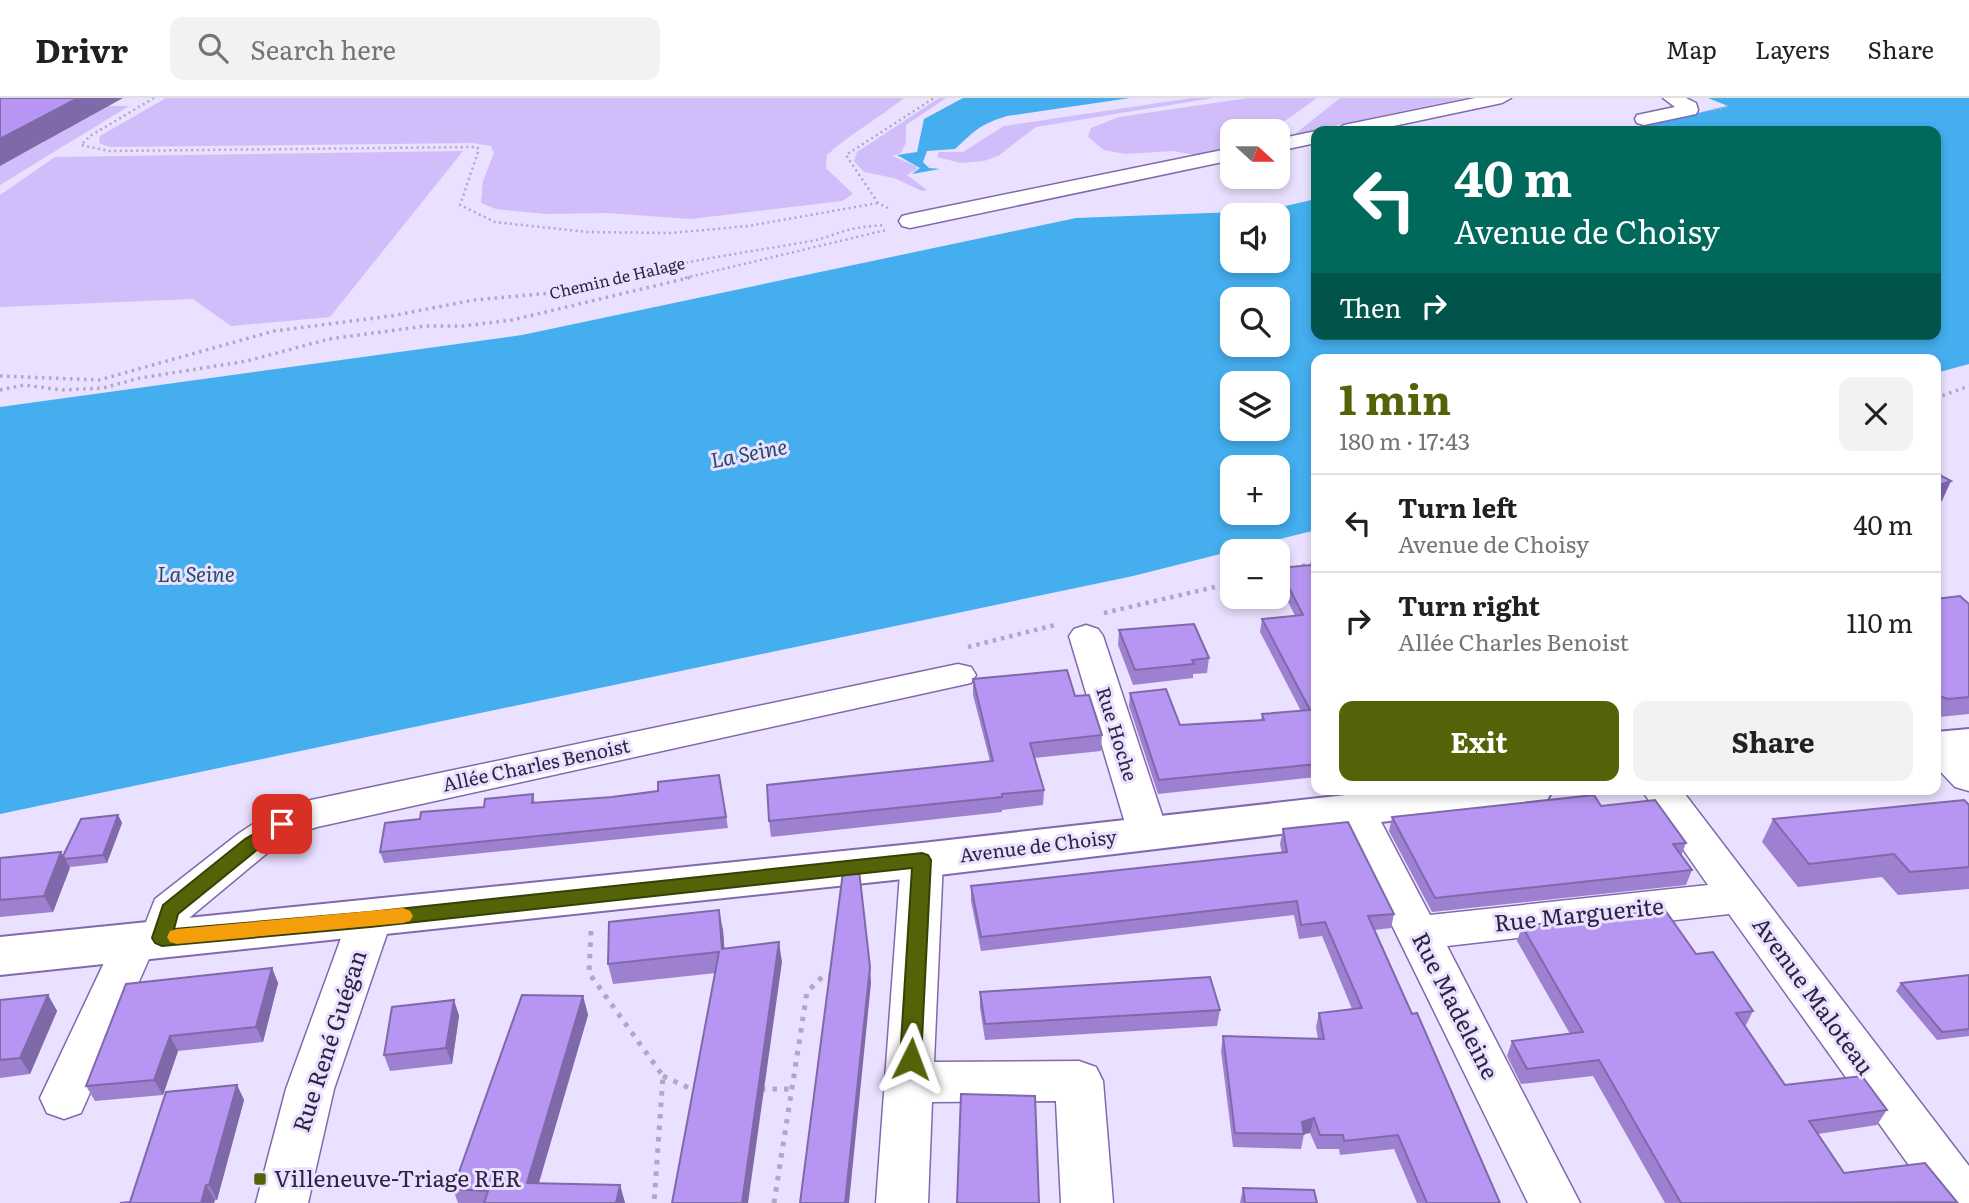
<!DOCTYPE html>
<meta charset="utf-8">
<style>
:root{--surface:#fff;--page:#f2f2f2;--text:#202124;--muted:#757577;--line:#e0e0e0;--accent:#546307}
body{margin:0;font-family:Literata,serif;background:var(--page);color:var(--text);height:100vh;display:flex;flex-direction:column;font-size:26px;white-space:nowrap}
*{box-sizing:border-box;margin:0}
p{font-size:23px;color:var(--muted)}
.icon{flex:none;width:38px;height:38px;fill:none;stroke:currentColor;stroke-width:2;stroke-linecap:round;stroke-linejoin:round}
.map{position:relative;flex:1;overflow:hidden}
.panel{position:absolute;left:1311px;top:256px;width:630px;height:441px;display:flex;flex-direction:column;background:var(--surface);border-radius:14px;box-shadow:0 4px 10px #0003}
.panel>*{flex:none}
.top-card{position:absolute;left:1311px;top:28px;width:630px;height:214px;border-radius:14px;box-shadow:0 4px 10px #0003;background:#00695c;color:#fff;overflow:hidden}
.needle{width:46px;rotate:111deg}
.tools{position:absolute;left:1220px;top:21px;display:grid;gap:14px}
.tools a{display:grid;place-items:center;width:70px;height:70px;border-radius:14px;background:var(--surface);box-shadow:0 4px 10px #0003;font-size:35px}
.pin{position:absolute;display:grid;place-items:center;width:60px;height:60px;color:#fff;margin:-30px;border-radius:14px;box-shadow:0 4px 10px #0006}
.me{position:absolute;width:77px;margin:-38px;rotate:3deg;stroke-linejoin:round;filter:drop-shadow(0 0 5px #0008)}
.turn{display:flex;align-items:center;gap:24px;height:147px;padding:0 28px;font-size:32px}
.turn .icon{width:91px;height:91px;stroke-width:2.5}
.turn b{display:block;font-size:49px;line-height:60px}
.then{display:flex;align-items:center;height:66px;padding:0 28px;background:#0003;gap:14px;font-size:26px}
.round{display:grid;place-items:center;flex:none;width:74px;height:74px;border-radius:14px;background:var(--page)}
.headline{display:flex;align-items:center;justify-content:space-between;height:119px;padding:0 28px}
h1{font-size:42px;font-weight:700;line-height:52px;color:var(--accent)}
.cta{display:flex;gap:14px;margin-top:auto;padding:14px 28px}
.cta a{flex:1;height:80px;border-radius:14px;background:var(--accent);color:#fff;font-size:28px;font-weight:700;line-height:80px;text-align:center}
.cta a+a{background:var(--page);color:var(--text)}
ul{padding:0;list-style:none}
li{display:flex;align-items:center;gap:21px;height:98px;padding:0 28px;border-top:2px solid var(--line)}
li div{flex:1}
li b{display:block;font-size:26px}
li em{font-style:normal}
header{display:flex;align-items:center;gap:42px;box-sizing:border-box;height:98px;padding:0 35px;background:var(--surface);border-bottom:2px solid var(--line)}
header strong{font-size:33px}
nav{display:flex;gap:38px;margin-inline-start:auto;font-size:24px}
.search{width:490px;height:63px;background:var(--page);display:flex;align-items:center;gap:18px;box-sizing:border-box;padding:0 24px;border-radius:14px;color:var(--muted);font-size:26px}
.map>svg:first-child{display:block}
.green{fill:#d1bdf9}
.water{fill:#44aeee;fill-rule:evenodd}
.lines{fill:none;stroke-linecap:round;stroke-linejoin:round}
.minor-casing{stroke:#8269ae;stroke-width:3}
.major-casing{stroke:#8269ae;stroke-width:4}
.path-far3{stroke:#b1a7c5;stroke-width:2.5;stroke-dasharray:2 3.5;stroke-linecap:butt}
.path-far2{stroke:#b1a7c5;stroke-width:3.5;stroke-dasharray:2.5 4.5;stroke-linecap:butt}
.path-far1{stroke:#b1a7c5;stroke-width:4.5;stroke-dasharray:3.5 5;stroke-linecap:butt}
.path{stroke:#b1a7c5;stroke-width:5;stroke-dasharray:4.5 7;stroke-linecap:butt}
.minor{fill:#fff;fill-rule:evenodd}
.major{fill:#fff;fill-rule:evenodd}
.wall{fill:#9d81d0}
.shaded-wall{fill:#7f69a9}
.building{fill:#b696f2;stroke:#7f69a9;stroke-width:2}
.route{fill:#546307;stroke:#374005;stroke-width:2}
.slow{fill:#f59e0b}
.poi-dot{fill:#546307;stroke:#eae0ff;stroke-width:2.5}
.labels{text-anchor:middle;stroke-width:6;stroke-linejoin:round;paint-order:stroke}
.far-street-label{font-size:16px;fill:#2e2441;stroke:#eae0ff}
.street-label{font-size:19px;fill:#2e2441;stroke:#eae0ff}
.water-label{font-size:21px;font-style:italic;fill:#224c67;stroke:#eae0ff}
.near-street-label{font-size:23px;fill:#2e2441;stroke:#eae0ff}
.near-poi-label{font-size:23px;fill:#2e2441;stroke:#eae0ff;text-anchor:start}
</style>
<header>
<strong>Drivr</strong>
<div class="search"><svg class="icon" aria-label="search" viewBox="0 0 24 24"><circle cx="10" cy="10" r="6"/><path d="M15 15l6 6"/></svg>Search here</div>
<nav><a>Map</a><a>Layers</a><a>Share</a></nav>
</header>
<div class="map">
<svg width="1969" height="1105" viewBox="0 0 1969 1105">
<rect width="100%" height="100%" fill="#eae0ff"/>
<!-- green -->
<g class="green">
<path d="M166,0H904C879,20 850,36 827,57L826,70L853,96L842,103L691,121L607,115L546,116L496,111L481,105L483,83L494,55L491,48L473,45L110,49L99,45L100,38Z"/>
<path d="M939,0H946L906,27V44L901,55L892,58L916,68L917,71L907,77L927,92L922,93L894,80L864,74L854,63L857,54Z"/>
<path d="M1192,0H1213L1036,29L998,58L984,63L961,65L937,59L939,54H963L1004,28Z"/>
<path d="M1248,0H1317L1271,33H1232V49L1195,57L1173,53L1125,56L1104,52L1088,39L1091,30L1119,19Z"/>
<path d="M1340,0H1464L1295,36Z"/>
<path d="M1,7L129,8L0,87V67L45,44L36,43C44,38 53,39 63,34L60,33L83,22Z"/>
<path d="M463,53L330,219L231,228L193,201L0,209V97L55,59Z"/>
</g>
<!-- water -->
<g class="water">
<path d="M963,0H1130L1007,18C978,27 975,33 955,51L927,53L923,64L929,70L940,71L912,76L920,70L897,57L917,54L924,21Z"/>
<path d="M1708,0H1969V266L1936,275V261H1316V432L1133,478L0,716V309L522,237L1076,120L1263,113L1316,101V236H1936V33H1621L1728,8ZM1232,117H1278V163H1232ZM1232,201H1278V247H1232ZM1232,285H1278V331H1232ZM1232,369H1278V415H1232Z"/>
</g>
<g class="lines">
<defs>
<g id="minor">
<path d="M1475,0H1511L1502,5L1370,33H1334L1344,27Z"/>
<path d="M1663,0H1686L1696,5L1698,12L1696,16L1644,27L1637,25L1635,21L1637,17L1675,9Z"/>
<path d="M1316,33V45L1278,53V41Z"/>
<path d="M1232,50V62L910,130L902,128L899,123L902,118L910,116Z"/>
<path d="M1086,527L1098,531L1103,538L1168,735L1162,745L1148,749L1134,745L1128,735L1069,538L1074,531Z"/>
<path d="M958,566L971,569L976,577L971,585L317,729L296,736L266,756L189,820L177,852L162,857L152,854L81,1015L64,1021L47,1015L40,1000L120,831L135,826L144,829L155,801L238,736L268,716L311,702Z"/>
<path d="M1936,634L1949,638L1969,657V693L1955,689L1936,669Z"/>
<path d="M1641,691H1681L1969,1068V1105H1936L1729,816L1447,848L1580,1105H1528L1335,711L1341,701L1355,697L1369,701L1430,817L1708,787Z"/>
<path d="M922,747L937,751L943,762L934,964L1079,963L1096,969L1103,983L1113,1105H1061L1056,1003L932,1004L928,1105H876L901,762L907,751Z"/>
<path d="M370,805L385,809L392,821L334,991L308,1105H256L286,991L348,821L355,809Z"/>
</g>
<g id="major">
<path d="M1969,631V659L1936,662V634Z"/>
<path d="M1399,691H1553L1547,702L1532,706L922,779L0,877V839L922,745Z"/>
</g>
</defs>
<!-- minor casing -->
<use href="#minor" class="minor-casing"/>
<!-- major casing -->
<use href="#major" class="major-casing"/>
<!-- path-far3 -->
<g class="path-far3">
<path d="M154,0L90,38L81,47L109,53L476,49L479,51L460,107L495,124L587,134L670,135L748,128L878,105"/>
<path d="M1714,12L1730,8"/>
<path d="M888,110L878,105L846,57L934,0"/>
<path d="M616,180C679,164 742,155 806,144C820,142 834,136 848,132C859,129 873,128 885,127"/>
<path d="M685,180L886,132"/>
</g>
<!-- path-far2 -->
<g class="path-far2">
<path d="M0,278L99,282L274,233L391,218L474,202L562,194L623,179"/>
<path d="M0,292L24,287L62,292L103,290L140,280L247,263L329,241L426,228H463L512,222L692,179"/>
<path d="M1936,300L1969,288"/>
</g>
<!-- path-far1 -->
<g class="path-far1">
<path d="M1302,468L1316,465"/>
<path d="M1104,515L1232,485"/>
<path d="M968,549L1055,527"/>
</g>
<!-- path -->
<g class="path">
<path d="M591,833L589,875L663,978L654,1105"/>
<path d="M663,978L689,990H700"/>
<path d="M761,991H792"/>
<path d="M774,1105L807,894L823,878L835,877"/>
</g>
<!-- minor -->
<use href="#minor" class="minor"/>
<!-- major -->
<use href="#major" class="major"/>
</g>
<!-- wall -->
<g class="wall">
<path d="M1279,470L1316,477V679L1158,696L1129,608L1130,595L1180,627L1261,622L1262,616L1301,613L1260,534L1262,521L1295,518L1278,483Z"/>
<path d="M1936,501L1969,506V616L1939,619L1936,618Z"/>
<path d="M1119,532L1209,560L1207,575L1193,576V580L1133,587L1118,547Z"/>
<path d="M973,581L1075,598L1102,637L1101,653L1034,660L1044,692L1043,707L1002,712V714L771,739L769,723L990,663L973,597Z"/>
<path d="M719,677L728,730L384,765L380,754L420,721L484,709L533,696L535,705L612,699L658,693Z"/>
<path d="M1969,707V791L1898,797L1882,779L1798,789L1762,744L1773,721Z"/>
<path d="M1601,708L1686,745L1681,758L1692,772L1686,787L1432,814L1389,733L1392,719Z"/>
<path d="M118,717L122,725L107,765L70,769L53,814L0,819V760L63,758Z"/>
<path d="M1283,731L1394,816L1391,830L1374,832L1412,916L1500,1105H1417L1394,1051L1340,1057L1339,1051H1317L1310,1035L1304,1036L1301,1051L1233,1049L1221,953L1223,938L1318,941L1316,929L1319,915L1352,911L1322,838L1299,841L1294,817L981,853L971,803V788L1282,755L1280,746Z"/>
<path d="M1522,828L1696,856L1753,913L1745,929L1785,987L1887,1012L1877,1027L1818,1036L1844,1075L1957,1104L1665,1105L1593,978L1521,986L1507,958L1512,943L1570,936L1517,843Z"/>
<path d="M723,832L724,851L782,864L716,875L613,886L608,866Z"/>
<path d="M272,870L278,885L263,944L178,953L163,997L95,1003L86,988Z"/>
<path d="M1969,877V938L1937,942L1896,893L1901,885Z"/>
<path d="M980,894L1220,912L1217,928L985,942L980,910Z"/>
<path d="M48,897L57,913L30,976L0,980V902Z"/>
<path d="M583,898L588,917L539,1085L620,1087L625,1105H458L453,1091Z"/>
<path d="M454,902L459,918L452,966L390,973L384,957Z"/>
<path d="M237,987L244,1002L217,1102H215L214,1105H120L130,1104Z"/>
<path d="M1243,1090L1317,1105H1240Z"/>
</g>
<!-- shaded-wall -->
<g class="shaded-wall">
<path d="M78,0H123L0,68V41Z"/>
<path d="M1951,383L1942,403L1936,405V388Z"/>
<path d="M118,717L122,725L107,765L103,757Z"/>
<path d="M61,754L70,770L53,814L44,798Z"/>
<path d="M719,812L723,832L726,871L722,851Z"/>
<path d="M779,844L782,864L748,1105H742Z"/>
<path d="M870,869L871,885L849,1105H845Z"/>
<path d="M272,870L278,885L263,944L256,929Z"/>
<path d="M48,897L57,913L30,976L20,960Z"/>
<path d="M583,898L588,917L533,1104L527,1085Z"/>
<path d="M454,902L459,918L452,966L446,950Z"/>
<path d="M170,938L178,953L163,997L154,982Z"/>
<path d="M237,987L244,1002L217,1102L209,1087Z"/>
<path d="M1314,1020L1310,1035L1304,1036L1302,1024Z"/>
<path d="M206,1087L215,1102L214,1105H201Z"/>
<path d="M620,1087L625,1105H616Z"/>
</g>
<!-- building -->
<g class="building">
<path d="M0,0H78L0,41Z"/>
<path d="M1936,375L1951,383L1936,388Z"/>
<path d="M1311,467L1316,477V666L1159,682L1130,595L1166,591L1180,627L1264,622L1262,616L1310,612L1262,521L1303,517L1279,470Z"/>
<path d="M1960,498L1969,506V599L1948,601L1936,597V501Z"/>
<path d="M1194,526L1209,560L1192,562L1194,566L1135,572L1119,532Z"/>
<path d="M1067,572L1075,598L1089,597L1102,637L1030,645L1044,692L1002,696V699L769,723L767,687L993,663L973,581Z"/>
<path d="M719,677L726,719L380,754L385,725L420,721L421,714L484,709L485,701L533,696L532,705L612,699L658,693V684Z"/>
<path d="M1594,697L1601,708L1655,702L1686,745L1673,746L1692,772L1435,800L1392,719Z"/>
<path d="M1964,702L1969,707V769L1910,774L1894,756L1809,766L1773,721Z"/>
<path d="M118,717L103,757L65,761L63,758L81,721Z"/>
<path d="M1348,724L1394,816L1368,818L1412,916L1417,915L1500,1105H1427L1398,1037L1344,1043L1343,1037H1320L1314,1020L1302,1024L1304,1036L1235,1035L1223,938L1324,941L1319,915L1362,910L1325,824L1301,827L1297,803L981,839L971,788L1287,754L1283,731Z"/>
<path d="M61,754L44,798L0,802V760Z"/>
<path d="M859,772L870,869L845,1105H800L843,774Z"/>
<path d="M719,812L722,851L779,844L742,1105H672L719,854L608,866L609,824Z"/>
<path d="M1665,812L1696,856L1713,854L1753,913L1736,915L1785,987L1862,978L1887,1012L1809,1023L1844,1075L1925,1065L1957,1104L1681,1105L1599,962L1527,971L1512,943L1583,934L1522,828Z"/>
<path d="M272,870L256,929L170,938L154,982L86,988L126,886Z"/>
<path d="M1969,877V931L1942,934L1901,885Z"/>
<path d="M1210,879L1220,912L985,926L980,894Z"/>
<path d="M48,897L20,960L0,962V902Z"/>
<path d="M522,897L583,898L527,1085L620,1087L616,1105H484L488,1093L453,1091Z"/>
<path d="M454,902L446,950L384,957L392,909Z"/>
<path d="M237,987L209,1087H206L201,1105H120L130,1104L166,994Z"/>
<path d="M961,996L1035,998L1039,1105H957Z"/>
<path d="M1243,1090L1314,1092L1317,1105H1245Z"/>
</g>
<!-- route -->
<path class="route" d="M282,720L288,722L291,726L288,731L258,751L178,816L174,831L370,814L922,755L928,757L931,762L921,961L918,967L911,970L903,967L900,961L912,770L370,829L162,848L155,845L152,840L163,807L245,741Z"/>
<!-- slow -->
<path class="slow" d="M403,810L410,813L413,818L410,823L403,825L177,846L170,844L167,839L170,833L177,831Z"/>
<!-- markers -->
<rect class="poi-dot" x="253" y="1074" width="14" height="14" rx="3.5"/>
<g class="labels">
<!-- far-street labels -->
<g class="far-street-label">
<text transform="translate(617 180) rotate(-13)" y="6">Chemin de Halage</text>
</g>
<!-- street labels -->
<g class="street-label">
<text transform="translate(1117 636) rotate(73)" y="7">Rue Hoche</text>
<text transform="translate(536 667) rotate(-12)" y="7">Allée Charles Benoist</text>
<text transform="translate(1038 748) rotate(-7)" y="7">Avenue de Choisy</text>
</g>
<!-- water labels -->
<g class="water-label">
<text transform="translate(749 356) rotate(-11)" y="7">La Seine</text>
<text x="196" y="484">La Seine</text>
</g>
<!-- near-street labels -->
<g class="near-street-label">
<text transform="translate(1579 817) rotate(-6)" y="8">Rue Marguerite</text>
<text transform="translate(1813 898) rotate(54)" y="8">Avenue Maloteau</text>
<text transform="translate(1455 908) rotate(63)" y="8">Rue Madeleine</text>
<text transform="translate(330 943) rotate(-72)" y="8">Rue René Guégan</text>
</g>
<!-- near-poi labels -->
<g class="near-poi-label">
<text x="274" y="1089">Villeneuve-Triage RER</text>
</g>
</g>
</svg>
<div class="tools">
<a><svg class="needle" viewBox="-14 -14 28 28"><path d="M0-13l5 13h-10z" fill="#e53935"/><path d="M0 13l5-13h-10z" fill="#757577"/></svg></a>
<a><svg class="icon" aria-label="sound" viewBox="0 0 24 24"><path d="M4 9h4l5-4v14l-5-4H4zM17 9q2 3 0 6"/></svg></a>
<a><svg class="icon" aria-label="search" viewBox="0 0 24 24"><circle cx="10" cy="10" r="6"/><path d="M15 15l6 6"/></svg></a>
<a><svg class="icon" aria-label="layers" viewBox="0 0 24 24"><path d="M12 4l9 5-9 5-9-5zM3 14l9 5 9-5"/></svg></a>
<a>+</a>
<a>−</a>
</div>
<div class="pin" style="left:282px;top:726px;background:#d93025"><svg class="icon" aria-label="arrive" viewBox="0 0 24 24"><path d="M6 21V4h12l-3 4 3 4H6"/></svg></div>
<svg class="me" style="left:911px;top:961px" viewBox="-20 -20 40 40"><path d="M0-17L14 15 0 8-14 15z" fill="#546307" stroke="#fff" stroke-width="4"/></svg>
<div class="top-card">
<div class="turn"><svg class="icon" aria-label="left" viewBox="0 0 24 24"><path d="M17 20v-9H6M10 6l-5 5 5 5"/></svg><div><b>40 m</b>Avenue de Choisy</div></div>
<div class="then">Then<svg class="icon" aria-label="right" viewBox="0 0 24 24"><path d="M7 20v-9h11M14 6l5 5-5 5"/></svg></div>
</div>
<section class="panel">
<div class="headline"><div><h1>1 min</h1><p>180 m · 17:43</p></div><a class="round"><svg class="icon" aria-label="close" viewBox="0 0 24 24"><path d="M6 6l12 12M18 6L6 18"/></svg></a></div>
<ul>
<li><svg class="icon" aria-label="left" viewBox="0 0 24 24"><path d="M17 20v-9H6M10 6l-5 5 5 5"/></svg><div><b>Turn left</b><p>Avenue de Choisy</p></div><em>40 m</em></li>
<li><svg class="icon" aria-label="right" viewBox="0 0 24 24"><path d="M7 20v-9h11M14 6l5 5-5 5"/></svg><div><b>Turn right</b><p>Allée Charles Benoist</p></div><em>110 m</em></li>
</ul>
<div class="cta"><a>Exit</a><a>Share</a></div>
</section>
</div>
